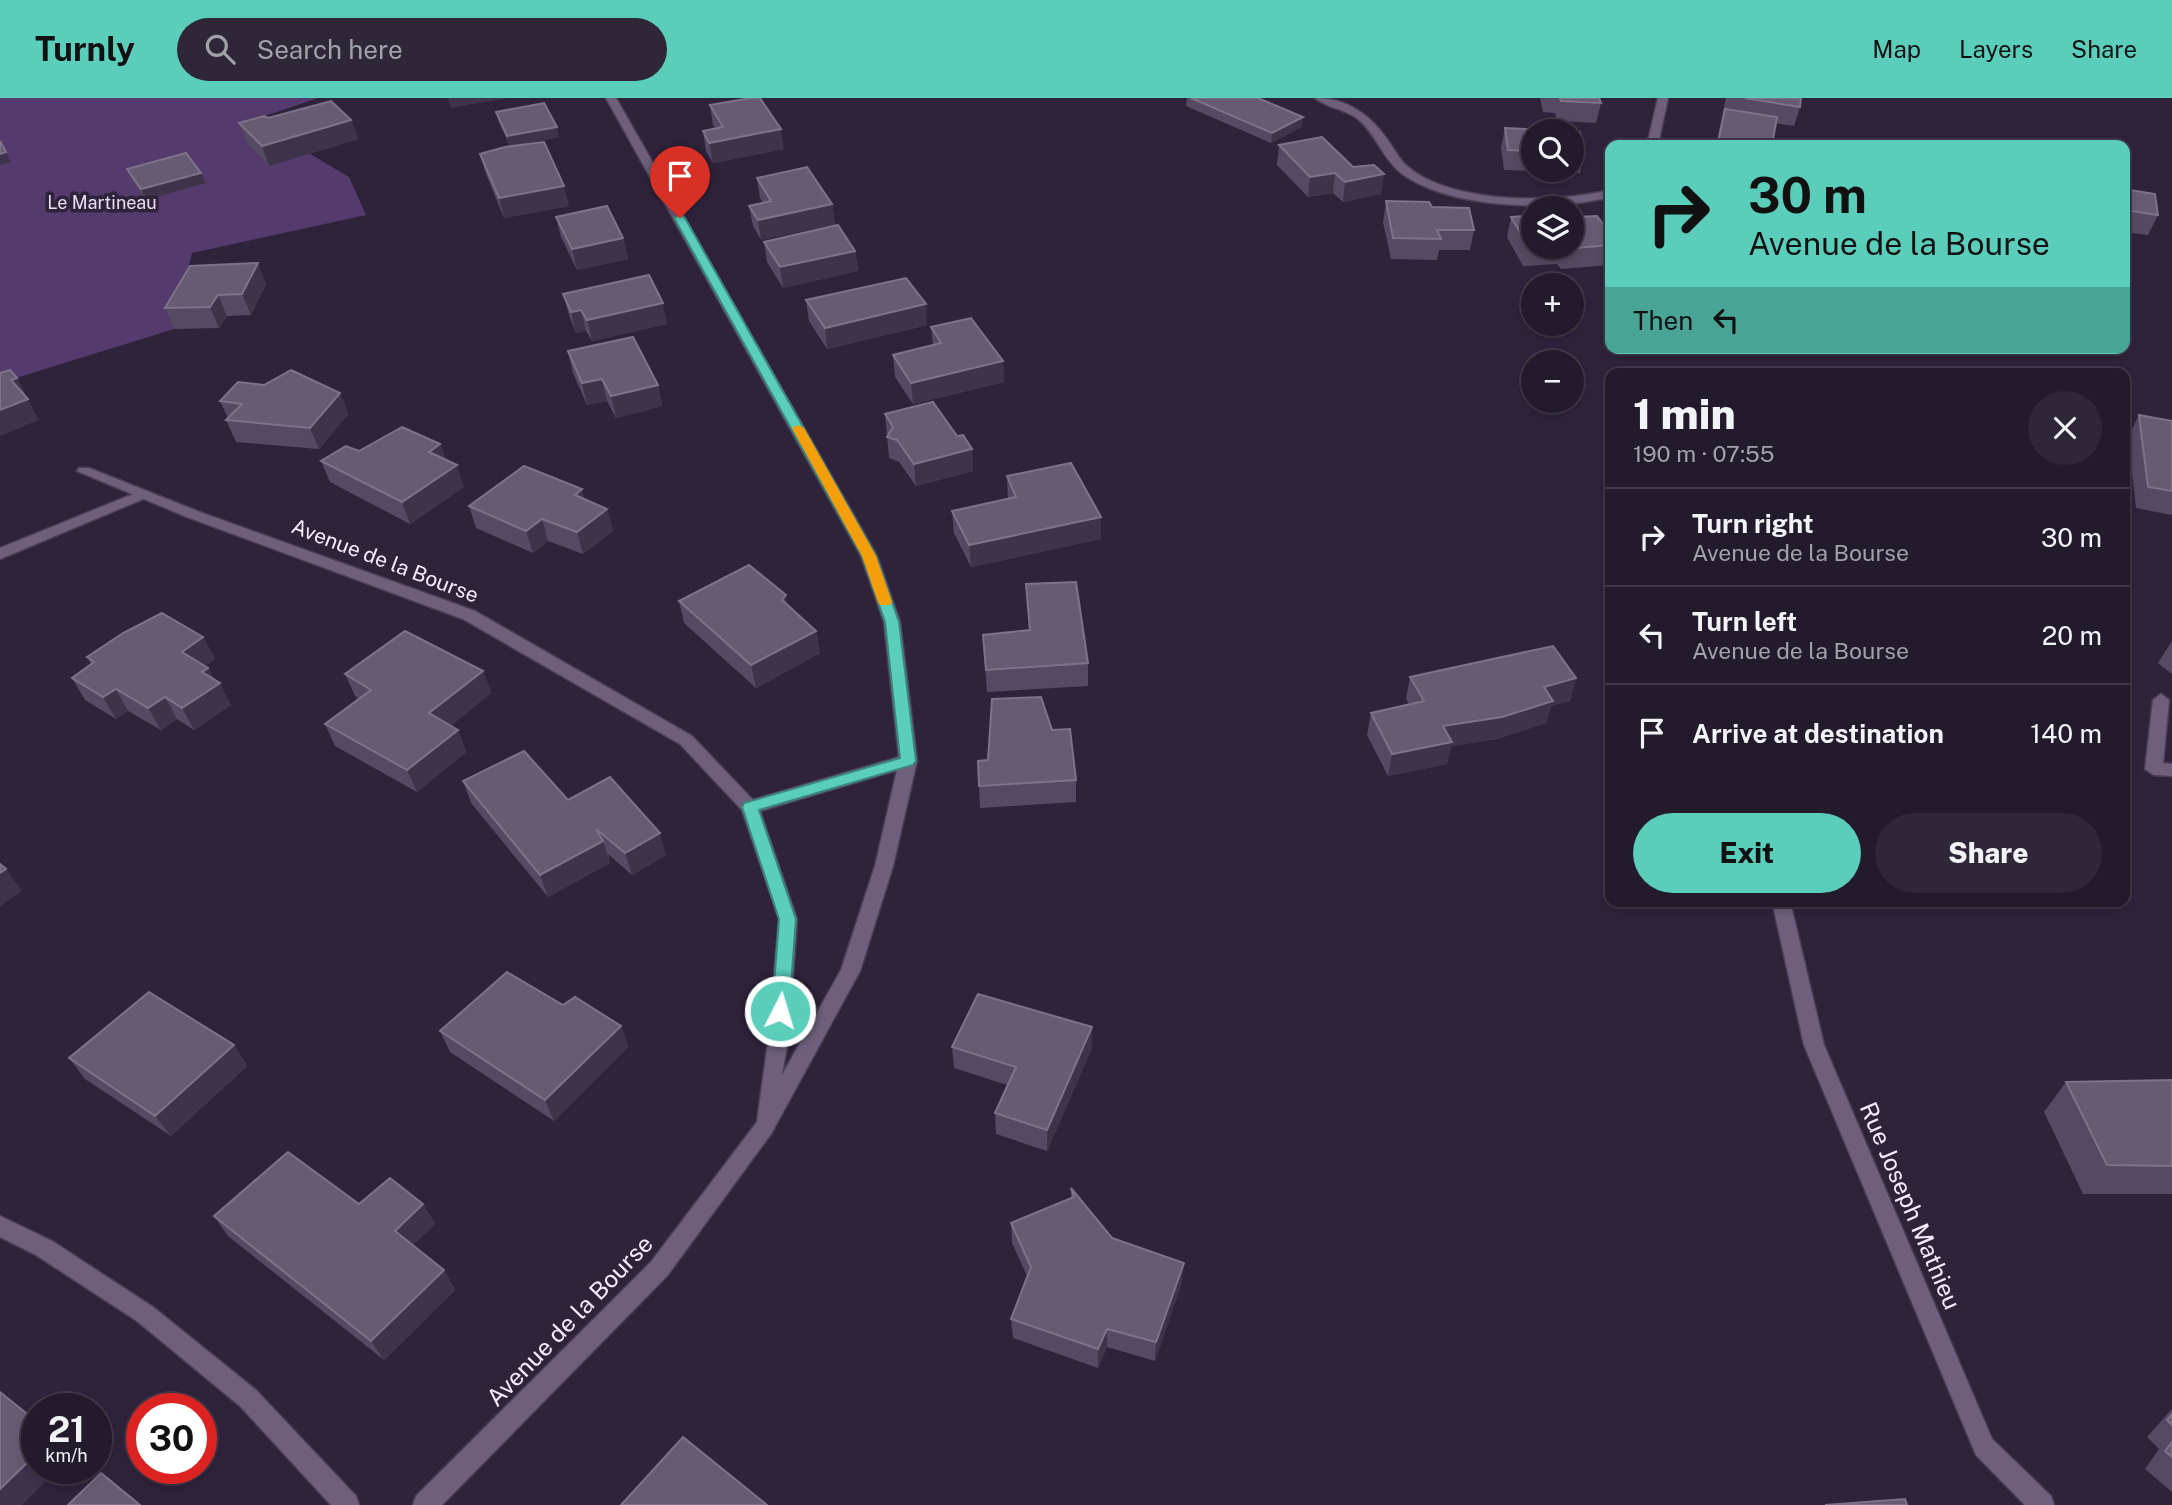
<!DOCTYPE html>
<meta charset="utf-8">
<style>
:root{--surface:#231a2c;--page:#2f2738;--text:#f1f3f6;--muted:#a3a1a9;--line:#403848;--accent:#5bcebb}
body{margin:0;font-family:"Public Sans",sans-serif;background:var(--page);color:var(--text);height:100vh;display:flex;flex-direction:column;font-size:26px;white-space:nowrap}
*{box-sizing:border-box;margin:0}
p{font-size:23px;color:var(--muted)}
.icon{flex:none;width:38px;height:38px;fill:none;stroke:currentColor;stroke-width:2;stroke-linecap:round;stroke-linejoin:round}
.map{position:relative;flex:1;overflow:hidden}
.details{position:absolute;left:1605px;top:270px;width:525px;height:539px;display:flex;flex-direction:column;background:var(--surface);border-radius:14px;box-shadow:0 4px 10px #0003,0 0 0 2px var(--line)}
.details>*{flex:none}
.guide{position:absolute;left:1605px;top:42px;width:525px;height:214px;border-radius:14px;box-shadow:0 4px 10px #0003,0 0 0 2px var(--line);background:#5bcebb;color:#111;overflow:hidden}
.buttons{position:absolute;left:1521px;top:21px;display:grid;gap:14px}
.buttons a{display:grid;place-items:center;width:63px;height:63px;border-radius:50%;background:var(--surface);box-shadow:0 4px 10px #0003,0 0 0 2px var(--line);font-size:35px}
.speed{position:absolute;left:21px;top:1295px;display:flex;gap:14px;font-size:35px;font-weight:700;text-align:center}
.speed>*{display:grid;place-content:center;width:91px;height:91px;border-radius:50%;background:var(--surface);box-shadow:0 4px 10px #0003,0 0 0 2px var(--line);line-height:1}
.speed small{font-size:18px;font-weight:400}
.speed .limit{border:10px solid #d22;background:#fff;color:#111}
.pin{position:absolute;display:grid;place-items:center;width:60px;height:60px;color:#fff;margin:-72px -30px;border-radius:50% 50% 50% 0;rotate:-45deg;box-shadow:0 0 7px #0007}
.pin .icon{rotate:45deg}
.me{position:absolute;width:77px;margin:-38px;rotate:5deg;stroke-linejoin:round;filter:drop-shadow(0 0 5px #0008)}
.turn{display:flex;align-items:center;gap:24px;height:147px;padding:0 28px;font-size:32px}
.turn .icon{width:91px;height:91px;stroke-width:2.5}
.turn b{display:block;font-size:49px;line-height:60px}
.then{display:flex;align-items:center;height:66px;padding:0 28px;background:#0003;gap:14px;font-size:26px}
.round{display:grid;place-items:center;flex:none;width:74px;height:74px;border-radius:37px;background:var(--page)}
.overview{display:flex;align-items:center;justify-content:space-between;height:119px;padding:0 28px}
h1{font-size:42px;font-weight:800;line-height:52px}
.button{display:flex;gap:14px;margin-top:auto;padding:14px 28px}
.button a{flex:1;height:80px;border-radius:42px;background:var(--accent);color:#111;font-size:28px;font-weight:800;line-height:80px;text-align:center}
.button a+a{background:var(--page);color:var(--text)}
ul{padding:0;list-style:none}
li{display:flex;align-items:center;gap:21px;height:98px;padding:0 28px;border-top:2px solid var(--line)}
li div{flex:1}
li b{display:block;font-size:26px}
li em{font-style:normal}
header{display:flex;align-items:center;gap:42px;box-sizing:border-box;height:98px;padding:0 35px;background:var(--accent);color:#111}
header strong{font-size:33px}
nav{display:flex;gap:38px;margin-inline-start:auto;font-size:24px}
.search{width:490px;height:63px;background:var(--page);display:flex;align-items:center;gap:18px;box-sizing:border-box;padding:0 24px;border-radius:38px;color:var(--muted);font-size:26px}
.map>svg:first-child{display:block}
.green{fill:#543a6d}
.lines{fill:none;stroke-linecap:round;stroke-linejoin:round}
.lane-casing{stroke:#4b3f56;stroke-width:3}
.street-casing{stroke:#4b3f56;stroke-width:3}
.lane{fill:#6e607c;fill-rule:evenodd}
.street{fill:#6e607c;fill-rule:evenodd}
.wall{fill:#564963}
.shaded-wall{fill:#3f334c}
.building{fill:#675b73;stroke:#7d7289;stroke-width:2}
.route{fill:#5bcebb;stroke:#3b867a;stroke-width:2}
.slow{fill:#f59e0b}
.labels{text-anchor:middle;stroke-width:7;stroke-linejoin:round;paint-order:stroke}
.far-park-label{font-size:18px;fill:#e7dff1;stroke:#2f233b}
.street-label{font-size:21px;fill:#f5edfe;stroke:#2f233b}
.near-street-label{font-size:24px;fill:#f5edfe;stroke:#2f233b}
</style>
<header>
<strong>Turnly</strong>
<div class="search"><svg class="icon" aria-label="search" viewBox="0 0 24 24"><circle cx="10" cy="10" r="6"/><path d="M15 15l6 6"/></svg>Search here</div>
<nav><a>Map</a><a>Layers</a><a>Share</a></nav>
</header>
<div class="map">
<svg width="2172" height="1407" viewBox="0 0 2172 1407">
<rect width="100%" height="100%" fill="#2f233b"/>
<!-- green -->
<path class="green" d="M0,0H318L253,22L349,79L366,117L192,155L174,231L0,285Z"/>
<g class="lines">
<defs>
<g id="lane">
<path d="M143,392L150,396L148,399L0,461V450Z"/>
<path d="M2161,596L2169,602L2163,665L2172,666V678L2154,677L2145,671L2153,602Z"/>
<path d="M1772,803H1790L1824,947L1992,1341L2051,1398L2054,1407H2025L1976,1357L1804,947Z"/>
</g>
<g id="street">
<path d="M606,0H616L877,458L900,524L917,663L893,768L860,873L771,1036L667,1178L442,1407H413L416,1398L651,1164L757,1024L769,936L779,821L742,712L680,646L463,521L187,419L77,373L79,370H89L197,413L475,513L692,638L753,702L899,659L884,524L861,458ZM897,672L875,768L841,872L782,977L789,936L797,821L760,713Z"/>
<path d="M1315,0C1348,0 1371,17 1389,44C1395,52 1400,63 1408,69C1454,107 1556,105 1610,92V99C1554,114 1449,111 1401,75C1383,61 1376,36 1358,21C1345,11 1327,10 1315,0Z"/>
<path d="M1658,0H1668L1658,47H1647Z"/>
<path d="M0,1118L52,1143L153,1209L256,1292L356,1398L359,1407H331L240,1308L137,1223L36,1157L0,1139Z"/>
</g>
</defs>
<!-- lane casing -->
<use href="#lane" class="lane-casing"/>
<!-- street casing -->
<use href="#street" class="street-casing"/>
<!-- lane -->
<use href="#lane" class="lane"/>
<!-- street -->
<use href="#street" class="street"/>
</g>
<!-- wall -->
<g class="wall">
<path d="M1187,0H1258L1302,29L1271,45L1186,8Z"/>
<path d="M1540,0H1599L1601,5L1596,25L1557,23L1555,15L1543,14Z"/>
<path d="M1726,0H1801L1800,9L1794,28L1775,25L1772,47H1716Z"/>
<path d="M710,7L784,51L713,65L706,53L703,33L715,30L713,27Z"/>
<path d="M496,14L559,39L515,48L569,108L504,120L486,76L480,56L510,48L499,24Z"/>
<path d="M268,20L351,22L358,41L269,68L247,45L239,25Z"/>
<path d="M1505,30L1533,33V72H1572V33L1584,55L1580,75L1504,72L1501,50Z"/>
<path d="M1279,47L1353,69L1384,76L1381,96L1343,104L1333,95L1308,99L1277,67Z"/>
<path d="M127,71L206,85L146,102L131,82Z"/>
<path d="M757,80L832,106L835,126L761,142L753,128L749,108L763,105L760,100Z"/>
<path d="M2124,91L2158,117L2148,137L2124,134Z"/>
<path d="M1386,103L1432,109L1474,132L1470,152H1439L1437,162L1391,161L1383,124Z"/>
<path d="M1533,117V149H1572L1577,119L1610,135V167L1561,171L1557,166L1523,168L1507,139L1511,119Z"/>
<path d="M556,119L623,140L628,161L577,172L561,139Z"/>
<path d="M764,144L855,153L858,173L783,190L767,164Z"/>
<path d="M190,168L266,186L251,217L227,218L219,230L174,231L165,210Z"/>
<path d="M563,196L667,226L592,243L586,233L576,235L569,217Z"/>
<path d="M806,202L927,227L827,251L809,223Z"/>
<path d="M931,229L1003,263L1004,284L913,306L895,279L893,257L933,247Z"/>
<path d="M568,253L658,287L662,308L616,320L607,303L587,307L573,275Z"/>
<path d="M340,295L348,316L319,351L236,344L226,322L228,320L220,303Z"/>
<path d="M885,316L957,338L972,351L973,373L916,388L899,364L889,360Z"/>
<path d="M2139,317L2172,323V417L2136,410L2128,339Z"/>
<path d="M440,346L446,362L464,389L410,426L330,384L321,363L359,353Z"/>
<path d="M1007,378L1101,441L971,469L954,435L952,413L1008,401Z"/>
<path d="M582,391L584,401L607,411L613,433L583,456L548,443L533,455L476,430L469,408Z"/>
<path d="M1026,486L1088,565V588L987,594L983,537L1029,532Z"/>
<path d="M679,503L788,508L816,533L820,555L756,590L684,525Z"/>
<path d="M203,539L215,561L205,568L208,570L214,581L231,607L194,632L177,621L161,632L128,613L116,621L85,602L72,580L91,566L87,559Z"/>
<path d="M2172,543V576L2158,565Z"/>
<path d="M483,573L491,595L450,628L458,632L466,654L417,694L335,648L325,626L359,601L355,598L345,576Z"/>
<path d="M1410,579L1576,580L1570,603L1551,608L1546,625L1497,641L1451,648L1447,666L1388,678L1367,637L1371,615L1409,606L1406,601Z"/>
<path d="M1052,632L1076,682V704L980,710L979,688L988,662Z"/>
<path d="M463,683L568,702L666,757L632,777L608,756L610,765L548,799L471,705Z"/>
<path d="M563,907L621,928L628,949L554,1023L450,954L440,933Z"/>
<path d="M234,947L247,968L171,1038L85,981L69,960Z"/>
<path d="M952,949L1092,950L1047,1053L996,1036L995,1015L1007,987L954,970Z"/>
<path d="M2172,982V1096H2083L2044,1014L2066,984Z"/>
<path d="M1071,1090L1112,1140L1182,1184L1155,1263L1107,1249L1098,1270L1013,1240L1011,1221L1027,1178L1012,1145L1011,1125L1071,1100Z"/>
<path d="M359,1106H423L435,1126L413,1147L444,1172L455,1192L384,1262L228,1138L214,1118Z"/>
<path d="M2172,1311V1394L2145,1371L2159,1351L2147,1339Z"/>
</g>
<!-- shaded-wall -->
<g class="shaded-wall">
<path d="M448,0H508L451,10Z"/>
<path d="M1303,19L1302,29L1271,45L1272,35Z"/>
<path d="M351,22L358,41L269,68L262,48Z"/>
<path d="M557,29L559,39L510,49L507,38Z"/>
<path d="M781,31L784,51L713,65L709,45Z"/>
<path d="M6,54L11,64L0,67V56Z"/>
<path d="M201,75L206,85L146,102L141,91Z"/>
<path d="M1335,75L1333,95L1308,99L1310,79Z"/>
<path d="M1384,76L1381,96L1343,104L1345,84Z"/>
<path d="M564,88L569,108L504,120L499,100Z"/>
<path d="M832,106L835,126L761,142L758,122Z"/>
<path d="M623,140L628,161L577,172L572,151Z"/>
<path d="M855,153L858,173L783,190L780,169Z"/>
<path d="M258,165L266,186L251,217L242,196Z"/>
<path d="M218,197L227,218L219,230L210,209Z"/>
<path d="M663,205L667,226L592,243L587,222Z"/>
<path d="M926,206L927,227L827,251L825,230Z"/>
<path d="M581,212L586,233L576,235L571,214Z"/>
<path d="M1003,263L1004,284L913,306L911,285Z"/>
<path d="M17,280L39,322L0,338V312L11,282Z"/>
<path d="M602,281L607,303L587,307L582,285Z"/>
<path d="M658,287L662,308L616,320L611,298Z"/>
<path d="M340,295L348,316L319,351L310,330Z"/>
<path d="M440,346L448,368L429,354Z"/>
<path d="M972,351L973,373L916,388L914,366Z"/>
<path d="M457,367L464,389L410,426L402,404Z"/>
<path d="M582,391L587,413L575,397Z"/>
<path d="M607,411L613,433L583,456L577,434Z"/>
<path d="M1101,419V441L971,469L969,447Z"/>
<path d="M542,421L548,443L533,455L526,433Z"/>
<path d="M786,497L790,519L782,502Z"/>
<path d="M816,533L820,555L756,590L751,567Z"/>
<path d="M203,539L215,561L193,576L182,554Z"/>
<path d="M208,570L217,587L220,585L231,607L194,632L182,610L202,574Z"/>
<path d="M483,573L491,595L438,637L429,615Z"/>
<path d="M1576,580L1570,603L1551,608L1546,625L1497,641L1451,648L1447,666L1388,678L1392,656L1443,628L1544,589Z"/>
<path d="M116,591L128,613L116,621L103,599Z"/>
<path d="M165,599L177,621L161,632L148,610Z"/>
<path d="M458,632L466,654L417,694L407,672Z"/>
<path d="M660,735L666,757L632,777L625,755Z"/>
<path d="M603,743L610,765L548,799L540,777Z"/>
<path d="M6,771L22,793L0,808V775Z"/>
<path d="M621,928L628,949L554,1023L545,1002Z"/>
<path d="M1092,929V950L1047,1053V1032Z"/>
<path d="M234,947L247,968L171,1038L155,1018Z"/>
<path d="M423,1106L435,1126L407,1153L395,1133Z"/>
<path d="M1184,1165L1182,1184L1155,1263L1156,1244Z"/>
<path d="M444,1172L455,1192L384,1262L371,1243Z"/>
<path d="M1107,1231V1249L1098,1270V1251Z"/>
<path d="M37,1355V1370H59L22,1407H0V1391Z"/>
</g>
<!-- building -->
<g class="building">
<path d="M751,0H760L781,31L709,45L703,33L723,29L710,7Z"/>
<path d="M1191,0H1258L1303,19L1272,35Z"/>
<path d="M1560,0H1599L1601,5L1561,3Z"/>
<path d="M1745,0H1801L1800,9Z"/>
<path d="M331,3L351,22L262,48L239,25L264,18L268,20Z"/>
<path d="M544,5L557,29L507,38L496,14Z"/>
<path d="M1725,11L1777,19L1772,47H1735L1718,45Z"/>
<path d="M1505,30L1569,33H1533V53L1508,52Z"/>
<path d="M1572,33L1580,34L1584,55L1572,54Z"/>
<path d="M1322,39L1353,69L1374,67L1384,76L1345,84L1335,75L1310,79L1279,47Z"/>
<path d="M0,43L6,54L0,56Z"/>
<path d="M544,44L564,88L499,100L480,56L505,49Z"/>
<path d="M186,55L201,75L141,91L127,71Z"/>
<path d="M807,69L832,106L758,122L749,108L771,103L757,80Z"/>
<path d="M2124,91L2155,96L2158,117L2124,112Z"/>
<path d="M1386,103L1429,104L1432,109L1469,110L1474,132H1437L1441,141L1393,140Z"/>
<path d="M607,108L623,140L572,151L556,119Z"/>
<path d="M1572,114L1577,119L1597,118L1610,135V147L1565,151L1564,149H1572Z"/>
<path d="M1533,117V147L1528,148L1511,119Z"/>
<path d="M838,127L855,153L780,169L764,144Z"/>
<path d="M258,165L242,196L218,197L210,209L165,210L190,168Z"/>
<path d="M649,177L663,205L587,222L581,212L571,214L563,196Z"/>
<path d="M906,180L926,206L825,230L806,202Z"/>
<path d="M971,220L1003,263L911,285L893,257L941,245L931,229Z"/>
<path d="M633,239L658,287L611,298L602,281L582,285L568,253Z"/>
<path d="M10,272L17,280L11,282L28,301L0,312V275Z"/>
<path d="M291,272L340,295L310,330L226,322L242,306L220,303L238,284L264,287Z"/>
<path d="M933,304L957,338L963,337L972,351L914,366L897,342L887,339L893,329L885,316Z"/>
<path d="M2139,317L2172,323V393L2148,389Z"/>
<path d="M402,329L440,346L429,354L457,367L402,404L321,363L346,348L359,353Z"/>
<path d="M1071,365L1101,419L969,447L952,413L1016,399L1007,378Z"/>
<path d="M524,368L582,391L575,397L607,411L577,434L542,421L526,433L469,408Z"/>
<path d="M749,467L786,497L782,502L816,533L751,567L679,503Z"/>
<path d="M1076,484L1088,565L986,572L983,537L1030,532L1026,486Z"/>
<path d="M162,515L203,539L182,554L208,570L202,574L220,585L182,610L165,599L148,610L116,591L103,599L72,580L94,564L87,559L123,535Z"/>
<path d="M405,533L483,573L429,615L458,632L407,672L325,626L371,592L345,576Z"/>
<path d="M1553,548L1576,580L1544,589L1553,603L1502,619L1443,628L1452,644L1392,656L1371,615L1424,603L1410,579Z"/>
<path d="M1041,599L1052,632L1070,631L1076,682L979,688L978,663L988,662L992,601Z"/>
<path d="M524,653L568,702L610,679L660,735L625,755L596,731L603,743L540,777L463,683Z"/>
<path d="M0,766L6,771L0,775Z"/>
<path d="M507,874L563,907L575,899L621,928L545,1002L440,933Z"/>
<path d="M149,894L234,947L155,1018L69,960Z"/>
<path d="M978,896L1092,929L1047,1032L995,1015L1016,969L952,949Z"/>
<path d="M2172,982V1068L2107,1067L2066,984Z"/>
<path d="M288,1054L359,1106L390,1080L423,1106L395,1133L444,1172L371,1243L214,1118Z"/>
<path d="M1071,1090L1112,1140L1184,1165L1156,1244L1107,1231L1098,1251L1011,1221L1031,1169L1011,1125L1074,1099Z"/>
<path d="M0,1294L37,1324V1355L0,1391Z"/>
<path d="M2172,1316V1327L2167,1322Z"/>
<path d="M683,1339L767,1407H621Z"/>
<path d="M2172,1344V1359L2165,1353Z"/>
<path d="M101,1375L140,1407H68Z"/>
<path d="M1905,1401L1907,1407H1825Z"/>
</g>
<!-- route -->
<path class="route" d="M680,116L685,120L876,458L899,524L916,663L913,667L759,712L796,821L789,913L787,918L780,920L774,918L772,913L779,821L742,709L744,705L900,660L885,524L862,458L674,120Z"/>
<!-- slow -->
<path class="slow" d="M798,327L804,330L876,458L892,504L890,507H880L878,504L862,458L792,330Z"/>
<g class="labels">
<!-- far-park labels -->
<g class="far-park-label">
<text x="102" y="111">Le Martineau</text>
</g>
<!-- street labels -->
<g class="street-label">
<text transform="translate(385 463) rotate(21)" y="7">Avenue de la Bourse</text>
</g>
<!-- near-street labels -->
<g class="near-street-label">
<text transform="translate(1910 1108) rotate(67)" y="8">Rue Joseph Mathieu</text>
<text transform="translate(570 1223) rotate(-46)" y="8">Avenue de la Bourse</text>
</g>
</g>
</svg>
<div class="buttons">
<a><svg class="icon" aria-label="search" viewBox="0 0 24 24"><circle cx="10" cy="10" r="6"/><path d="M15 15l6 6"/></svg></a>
<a><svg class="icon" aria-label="layers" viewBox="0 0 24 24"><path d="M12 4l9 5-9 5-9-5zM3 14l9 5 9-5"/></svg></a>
<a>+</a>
<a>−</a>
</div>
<div class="speed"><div>21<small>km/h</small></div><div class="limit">30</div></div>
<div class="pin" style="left:680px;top:120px;background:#d93025"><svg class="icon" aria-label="arrive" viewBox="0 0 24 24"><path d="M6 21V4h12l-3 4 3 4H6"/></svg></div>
<svg class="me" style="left:780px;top:913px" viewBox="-20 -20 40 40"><circle r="17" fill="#5bcebb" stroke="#fff" stroke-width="3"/><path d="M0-11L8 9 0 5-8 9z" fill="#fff"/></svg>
<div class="guide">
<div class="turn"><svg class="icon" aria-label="right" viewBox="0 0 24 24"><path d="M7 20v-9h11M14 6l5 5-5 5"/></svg><div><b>30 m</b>Avenue de la Bourse</div></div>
<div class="then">Then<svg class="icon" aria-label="left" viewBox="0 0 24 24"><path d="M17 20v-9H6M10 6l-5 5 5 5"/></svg></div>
</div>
<section class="details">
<div class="overview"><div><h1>1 min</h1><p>190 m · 07:55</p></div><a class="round"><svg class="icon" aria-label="close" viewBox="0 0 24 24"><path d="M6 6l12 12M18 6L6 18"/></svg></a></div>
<ul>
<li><svg class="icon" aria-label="right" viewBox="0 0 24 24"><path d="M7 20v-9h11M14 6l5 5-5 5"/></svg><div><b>Turn right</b><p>Avenue de la Bourse</p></div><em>30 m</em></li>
<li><svg class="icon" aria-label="left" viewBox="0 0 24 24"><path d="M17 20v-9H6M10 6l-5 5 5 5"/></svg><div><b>Turn left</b><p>Avenue de la Bourse</p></div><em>20 m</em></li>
<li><svg class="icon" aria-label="arrive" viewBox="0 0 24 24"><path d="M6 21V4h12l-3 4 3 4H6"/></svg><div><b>Arrive at destination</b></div><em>140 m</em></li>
</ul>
<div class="button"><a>Exit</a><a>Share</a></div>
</section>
</div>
